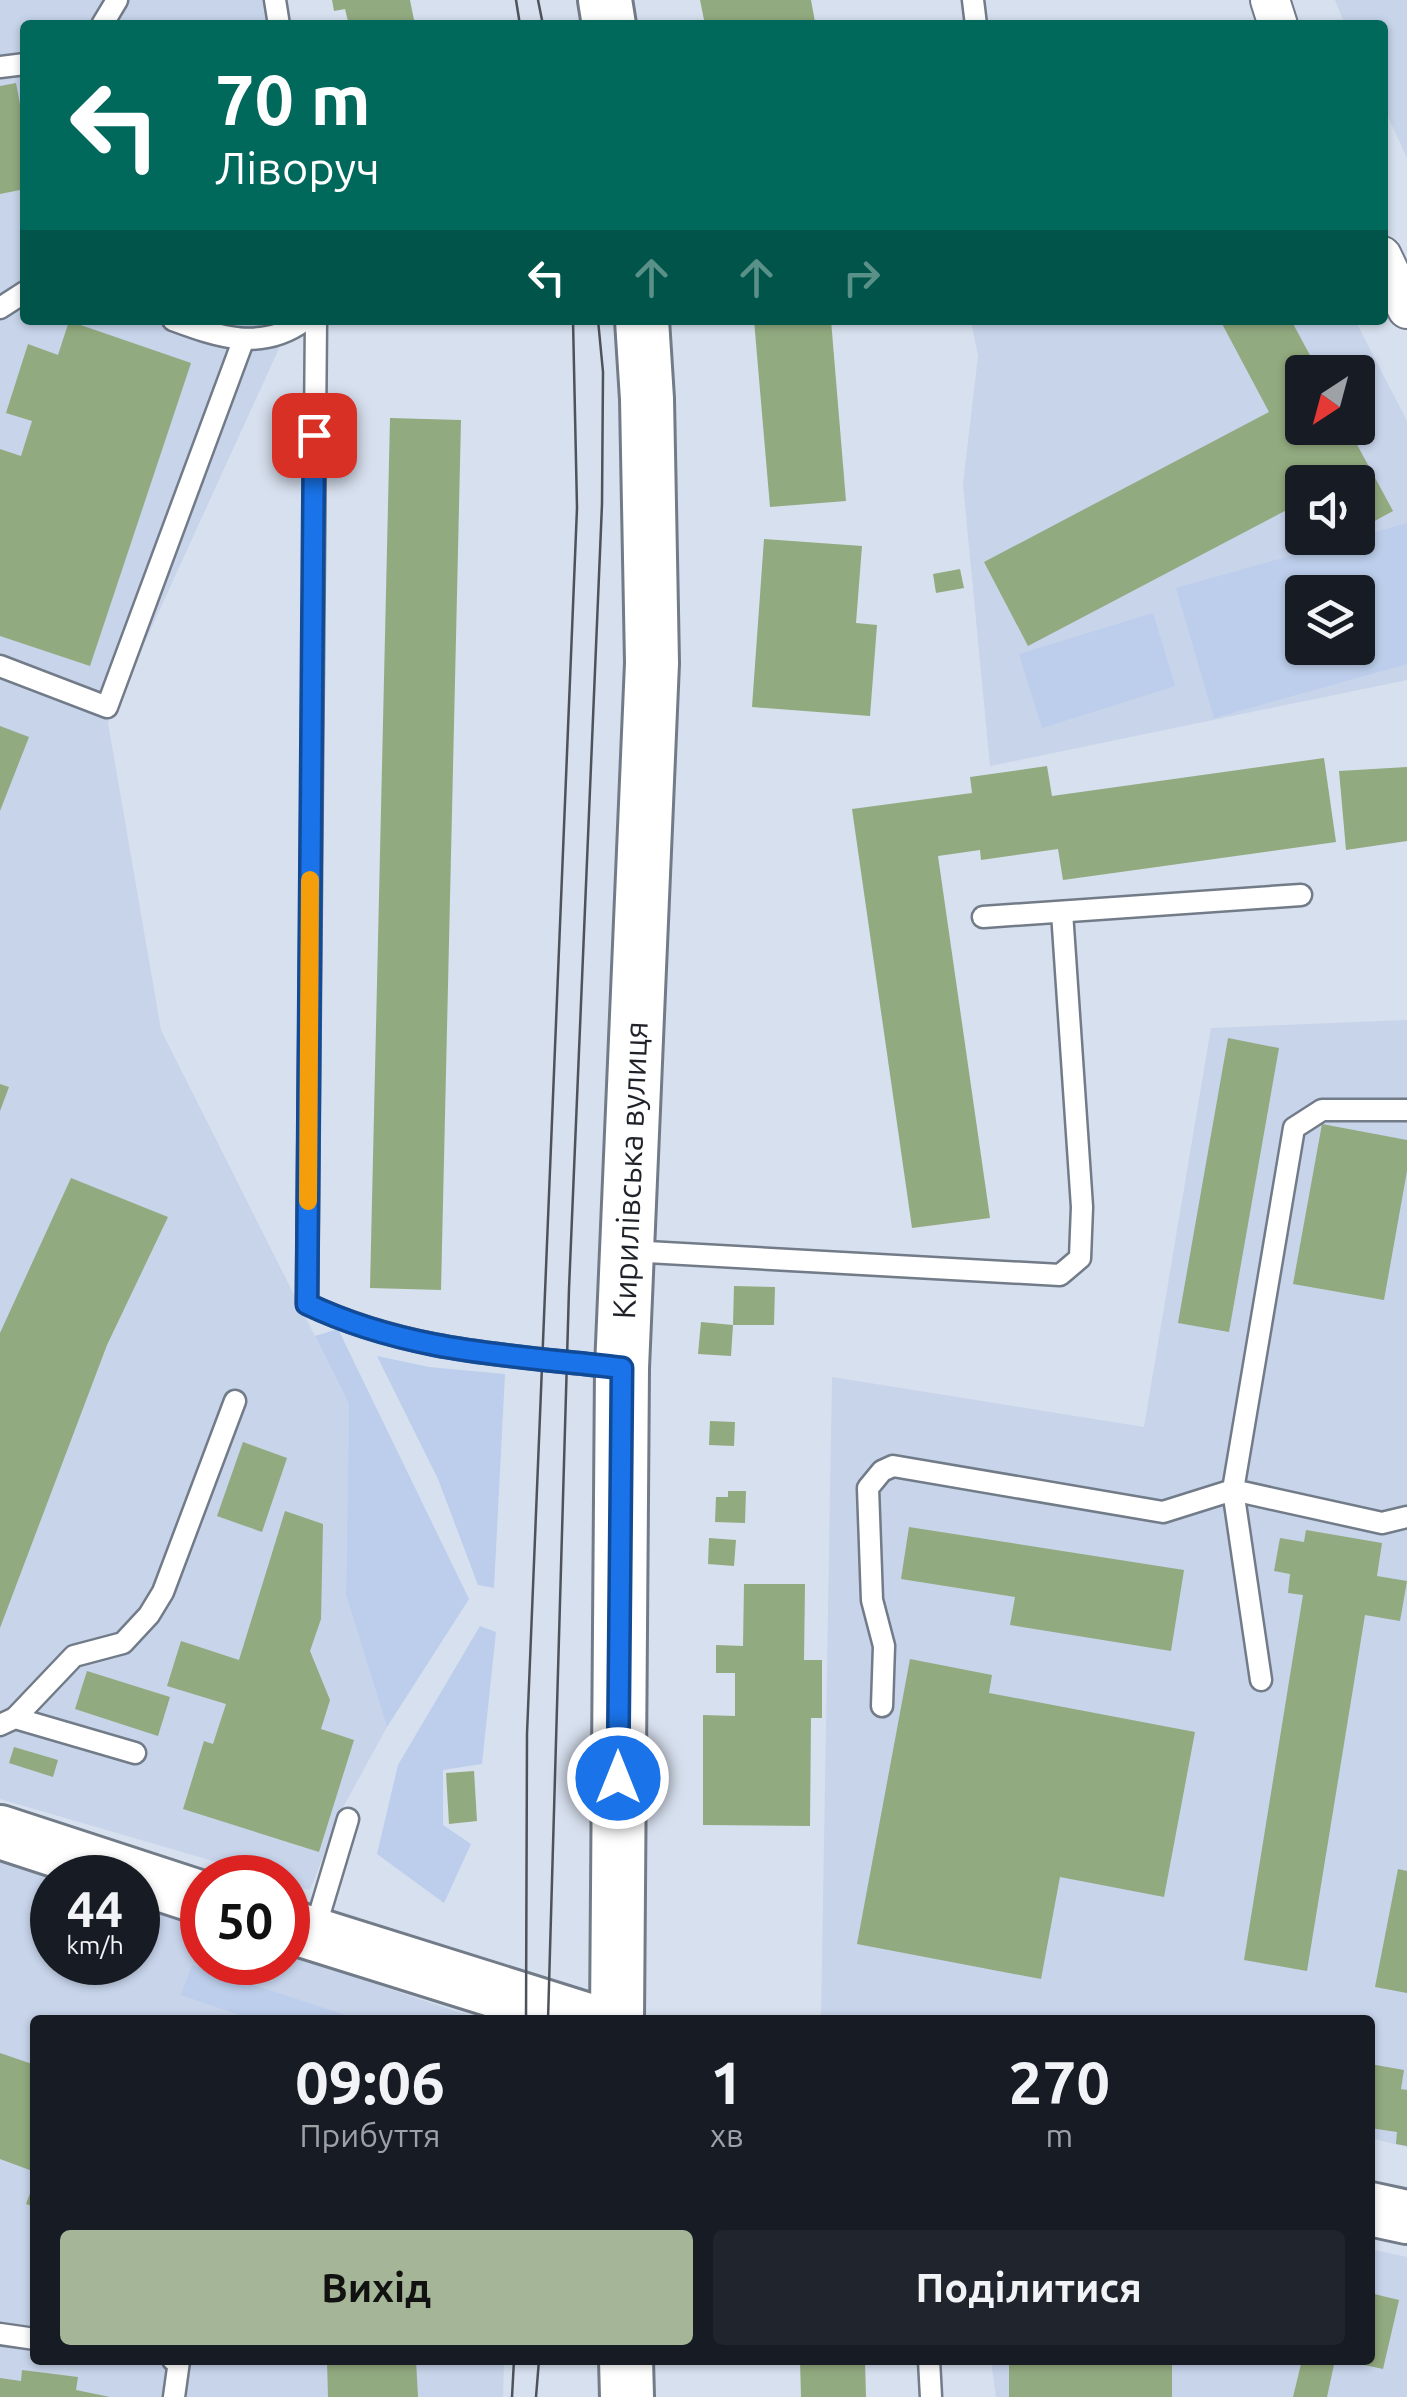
<!DOCTYPE html>
<html lang="uk">
<meta charset="utf-8">
<style>
:root{--surface:#171b24;--page:#20242c;--text:#f1f3f6;--muted:#9ea1a6;--accent:#a5b698}
body{margin:0;font-family:Ubuntu,sans-serif;background:var(--page);color:var(--text);height:100vh;display:flex;flex-direction:column;font-size:38px;white-space:nowrap}
*{box-sizing:border-box;margin:0}
p{font-size:32px;color:var(--muted)}
.icon{flex:none;width:55px;height:55px;fill:none;stroke:currentColor;stroke-width:2;stroke-linecap:round;stroke-linejoin:round}
.map{position:relative;flex:1;overflow:hidden}
.details{position:absolute;left:30px;top:2015px;width:1345px;height:350px;display:flex;flex-direction:column;background:var(--surface);border-radius:10px;box-shadow:0 2px 8px #0004}
.details>*{flex:none}
.top-card{position:absolute;left:20px;top:20px;width:1368px;height:305px;border-radius:10px;box-shadow:0 2px 8px #0004;background:#00695c;color:#fff;overflow:hidden}
.needle{width:65px;rotate:216deg}
.buttons{position:absolute;left:1285px;top:355px;display:grid;gap:20px}
.buttons a{display:grid;place-items:center;width:90px;height:90px;border-radius:10px;background:var(--surface);box-shadow:0 2px 8px #0004;font-size:50px}
.speed{position:absolute;left:30px;top:1855px;display:flex;gap:20px;font-size:50px;font-weight:700;text-align:center}
.speed>*{display:grid;place-content:center;width:130px;height:130px;border-radius:50%;background:var(--surface);box-shadow:0 2px 8px #0004;line-height:1}
.speed small{font-size:25px;font-weight:400}
.speed .limit{border:15px solid #d22;background:#fff;color:#111}
.pin{position:absolute;display:grid;place-items:center;width:85px;height:85px;color:#fff;margin:-42px;border-radius:20px;box-shadow:0 5px 15px #0006}
.me{position:absolute;width:110px;margin:-55px;rotate:0deg;stroke-linejoin:round;filter:drop-shadow(0 0 8px #0008)}
.turn{display:flex;align-items:center;gap:35px;height:210px;padding:0 30px;font-size:45px}
.turn .icon{width:130px;height:130px;stroke-width:2.5}
.turn b{display:block;font-size:70px;line-height:85px}
.lanes{display:flex;align-items:center;height:95px;padding:0 30px;background:#0003;justify-content:center;gap:50px;direction:ltr}
.lanes .off{opacity:.35}
.eta{display:flex;justify-content:space-evenly;align-items:center;height:170px;text-align:center}
.eta b{font-size:60px;font-weight:600;line-height:70px}
.action{display:flex;gap:20px;margin-top:auto;padding:20px 30px}
.action a{flex:1;height:115px;border-radius:10px;background:var(--accent);color:#111;font-size:40px;font-weight:600;line-height:115px;text-align:center}
.action a+a{background:var(--page);color:var(--text)}
.map>svg:first-child{display:block}
.built{fill:#c7d4ea;fill-rule:evenodd}
.green{fill:#bcceeb;fill-rule:evenodd}
.building{fill:#92aa7f}
.lines{fill:none;stroke-linecap:round;stroke-linejoin:round}
.service-casing{stroke:#727b88;stroke-width:25}
.minor-casing{stroke:#727b88;stroke-width:42}
.secondary-casing{stroke:#727b88;stroke-width:58}
.service{stroke:#fff;stroke-width:20}
.minor{stroke:#fff;stroke-width:38}
.secondary{stroke:#fff;stroke-width:52}
.tram{stroke:#4e525a;stroke-width:2.5}
.route-casing{stroke:#114b97;stroke-width:25}
.route{stroke:#1a73e8;stroke-width:18}
.slow{stroke:#f59e0b;stroke-width:18}
.labels{text-anchor:middle;stroke-width:8;stroke-linejoin:round;paint-order:stroke}
.street-label{font-size:32px;fill:#1f2228;stroke:#fff}
</style>
<div class="map">
<svg width="1407" height="2397" viewBox="0 0 1407 2397">
<rect width="100%" height="100%" fill="#d7e0ef"/>
<!-- built -->
<g class="built">
<path d="M0,0H262L266,25H25V320H292L108,723L161,1030L349,1404L346,1595L387,1727L341,1811L310,1890L288,1883V1878L268,1877L0,1799Z"/>
<path d="M1335,0H1407V158L1383,106L1382,25H1345Z"/>
<path d="M971,320H1355L1407,421V680L990,766L963,484L978,356ZM1302,372H1358V428H1302ZM1302,482H1358V538H1302ZM1302,592H1358V648H1302Z"/>
<path d="M1407,1020V2147L1370,2138V2020H821L832,1377L1144,1427L1211,1028Z"/>
<path d="M0,1858L59,1877L52,1878V1962H138V1904L202,1926V1962H288V1955L482,2020H35V2360H504L503,2397H0Z"/>
<path d="M1370,2249L1407,2257V2397H996L991,2360H1370Z"/>
</g>
<!-- green -->
<g class="green">
<path d="M1407,523V664L1214,718L1176,588ZM1302,592H1358V648H1302Z"/>
<path d="M1153,613L1175,686L1042,728L1019,654Z"/>
<path d="M338,1329L469,1599L387,1727L346,1595L349,1404L315,1336Z"/>
<path d="M377,1356L429,1367L505,1374L494,1588L478,1585L438,1479Z"/>
<path d="M480,1626L496,1632L482,1764L443,1770V1825L471,1844L444,1903L377,1854L398,1765Z"/>
<path d="M192,1965L361,2020H254L181,1995Z"/>
</g>
<!-- building -->
<g class="building">
<path d="M332,0H410L415,25H349L345,9L334,11Z"/>
<path d="M700,0H811L815,22L705,25Z"/>
<path d="M16,83L25,131V189L0,194V86Z"/>
<path d="M754,320H831L846,501L770,507Z"/>
<path d="M1220,320H1291L1319,372H1302V428H1348L1393,511L1358,530V482H1302V502L1028,646L984,562L1269,412Z"/>
<path d="M69,321L191,363L90,666L0,636V449L21,456L32,421L6,413L28,344L58,355Z"/>
<path d="M390,418L461,420L441,1290L370,1288Z"/>
<path d="M764,539L862,546L856,623L877,625L870,716L752,707Z"/>
<path d="M960,569L964,588L936,593L933,574Z"/>
<path d="M0,726L29,737L0,811Z"/>
<path d="M1324,758L1336,842L1063,880L1058,849L981,860L980,850L938,856L990,1218L912,1228L852,809L972,793L970,777L1047,766L1052,796Z"/>
<path d="M1407,767V841L1346,850L1339,771Z"/>
<path d="M1228,1038L1279,1048L1229,1332L1178,1323Z"/>
<path d="M0,1084L9,1087L0,1111Z"/>
<path d="M1322,1124L1407,1140V1171L1384,1300L1293,1284Z"/>
<path d="M71,1178L168,1217L107,1345L0,1628V1333Z"/>
<path d="M734,1286L775,1287L774,1325H733L731,1356L698,1354L701,1322L733,1325Z"/>
<path d="M710,1421L735,1422L734,1446L709,1445Z"/>
<path d="M243,1442L287,1458L262,1532L217,1516Z"/>
<path d="M728,1491H746L745,1523L715,1522L716,1497H728Z"/>
<path d="M285,1511L323,1524L321,1619L310,1651L330,1700L321,1729L354,1740L319,1852L183,1809L204,1741L213,1744L226,1704L167,1686L181,1641L239,1660Z"/>
<path d="M909,1527L1184,1570L1171,1651L1010,1625L1015,1597L901,1579Z"/>
<path d="M1306,1530L1382,1543L1377,1576L1407,1581L1400,1621L1365,1615L1307,1971L1244,1960L1303,1595L1288,1593L1290,1574L1274,1571L1280,1538L1304,1542Z"/>
<path d="M709,1538L736,1540L734,1566L708,1564Z"/>
<path d="M744,1584H805L804,1660H822V1718H811L810,1826L703,1825V1715L735,1716V1673H716V1645L743,1646Z"/>
<path d="M910,1659L992,1675L989,1693L1195,1732L1164,1897L1060,1877L1041,1979L857,1944Z"/>
<path d="M87,1671L170,1697L158,1736L75,1709Z"/>
<path d="M14,1747L58,1760L53,1777L9,1763Z"/>
<path d="M474,1771L477,1821L449,1824L446,1773Z"/>
<path d="M1398,1869L1407,1871V1993L1375,1987Z"/>
<path d="M0,2053L35,2065V2172L0,2159Z"/>
<path d="M1370,2064L1404,2070L1401,2089L1407,2090V2146L1396,2144L1397,2132L1370,2128Z"/>
<path d="M35,2180V2207L26,2204Z"/>
<path d="M1370,2293L1399,2300L1383,2369L1351,2362L1370,2360Z"/>
<path d="M327,2360H416L418,2397H328Z"/>
<path d="M800,2360H865L866,2397H801Z"/>
<rect x="1009" y="2360" width="163" height="37"/>
<path d="M1302,2360H1335L1327,2397H1293Z"/>
<path d="M22,2370L78,2377L76,2390L110,2397H0V2378L21,2381Z"/>
</g>
<g class="lines">
<defs>
<g id="service">
<path d="M275,0L279,25"/>
<path d="M973,0L976,25"/>
<path d="M102,25L117,0"/>
<path d="M0,67L25,64"/>
<path d="M0,308L25,292"/>
<path d="M173,320C219,337 262,352 305,320"/>
<path d="M316,320L307,1304C409,1352 511,1355 620,1368"/>
<path d="M0,666L107,707L243,341"/>
<path d="M983,917L1301,895"/>
<path d="M1407,1110H1322L1294,1128L1233,1490L1382,1523L1407,1517"/>
<path d="M629,1251L1060,1275L1080,1258L1082,1207L1062,912"/>
<path d="M882,1706L884,1646L872,1600L868,1488L882,1471L893,1466L1163,1512L1233,1490L1261,1680"/>
<path d="M15,1718L74,1656L123,1643L149,1615L163,1592L235,1401"/>
<path d="M0,1725L15,1718L135,1753"/>
<path d="M314,1932L348,1819"/>
<path d="M0,2334L35,2339"/>
<path d="M173,2360L179,2361L174,2397"/>
<path d="M929,2360L931,2397"/>
</g>
<g id="minor">
<path d="M1270,0L1278,25"/>
<path d="M1382,256L1407,309"/>
</g>
<g id="secondary">
<path d="M605,0L609,25"/>
<path d="M0,1832L202,1898"/>
<path d="M288,1926L588,2020"/>
<path id="s1" d="M617,2020L622,1368L652,663L647,399L642,320"/>
<path d="M1370,2209L1407,2217"/>
<path d="M626,2360L627,2397"/>
</g>
</defs>
<!-- service casing -->
<use href="#service" class="service-casing"/>
<!-- minor casing -->
<use href="#minor" class="minor-casing"/>
<!-- secondary casing -->
<use href="#secondary" class="secondary-casing"/>
<!-- service -->
<use href="#service" class="service"/>
<!-- minor -->
<use href="#minor" class="minor"/>
<!-- secondary -->
<use href="#secondary" class="secondary"/>
<!-- tram -->
<g class="tram">
<path d="M516,0L520,25"/>
<path d="M538,0L543,25"/>
<path d="M526,2020L527,1734L577,508L573,320"/>
<path d="M548,2020L569,1289L602,504L603,372L598,320"/>
<path d="M512,2397L514,2360"/>
<path d="M536,2397L539,2360"/>
</g>
</g>
<g class="lines">
<defs>
<path id="route" d="M314,435L307,1304C410,1353 512,1355 622,1368L618,1778"/>
</defs>
<!-- route casing -->
<use href="#route" class="route-casing"/>
<!-- route -->
<use href="#route" class="route"/>
<!-- slow -->
<path class="slow" d="M308,1201L310,880"/>
</g>
<g class="labels">
<!-- street labels -->
<g class="street-label">
<text dy="11" stroke="none"><textPath href="#s1" startOffset="850">Кирилівська вулиця</textPath></text>
</g>
</g>
</svg>
<div class="buttons">
<a><svg class="needle" viewBox="-14 -14 28 28"><path d="M0-13l5 13h-10z" fill="#e53935"/><path d="M0 13l5-13h-10z" fill="#9ea1a6"/></svg></a>
<a><svg class="icon" aria-label="sound" viewBox="0 0 24 24"><path d="M4 9h4l5-4v14l-5-4H4zM17 9q2 3 0 6"/></svg></a>
<a><svg class="icon" aria-label="layers" viewBox="0 0 24 24"><path d="M12 4l9 5-9 5-9-5zM3 14l9 5 9-5"/></svg></a>
</div>
<div class="speed"><div>44<small>km/h</small></div><div class="limit">50</div></div>
<div class="pin" style="left:314px;top:435px;background:#d93025"><svg class="icon" aria-label="arrive" viewBox="0 0 24 24"><path d="M6 21V4h12l-3 4 3 4H6"/></svg></div>
<svg class="me" style="left:618px;top:1778px" viewBox="-20 -20 40 40"><circle r="17" fill="#1a73e8" stroke="#fff" stroke-width="3"/><path d="M0-11L8 9 0 5-8 9z" fill="#fff"/></svg>
<div class="top-card">
<div class="turn"><svg class="icon" aria-label="left" viewBox="0 0 24 24"><path d="M17 20v-9H6M10 6l-5 5 5 5"/></svg><div><b>70 m</b>Ліворуч</div></div>
<div class="lanes"><svg class="icon" aria-label="left" viewBox="0 0 24 24"><path d="M17 20v-9H6M10 6l-5 5 5 5"/></svg><svg class="icon off" aria-label="ahead" viewBox="0 0 24 24"><path d="M12 20V5M6 11l6-6 6 6"/></svg><svg class="icon off" aria-label="ahead" viewBox="0 0 24 24"><path d="M12 20V5M6 11l6-6 6 6"/></svg><svg class="icon off" aria-label="right" viewBox="0 0 24 24"><path d="M7 20v-9h11M14 6l5 5-5 5"/></svg></div>
</div>
<section class="details">
<div class="eta">
<div><b>09:06</b><p>Прибуття</p></div>
<div><b>1</b><p>хв</p></div>
<div><b>270</b><p>m</p></div>
</div>
<div class="action"><a>Вихід</a><a>Поділитися</a></div>
</section>
</div>
